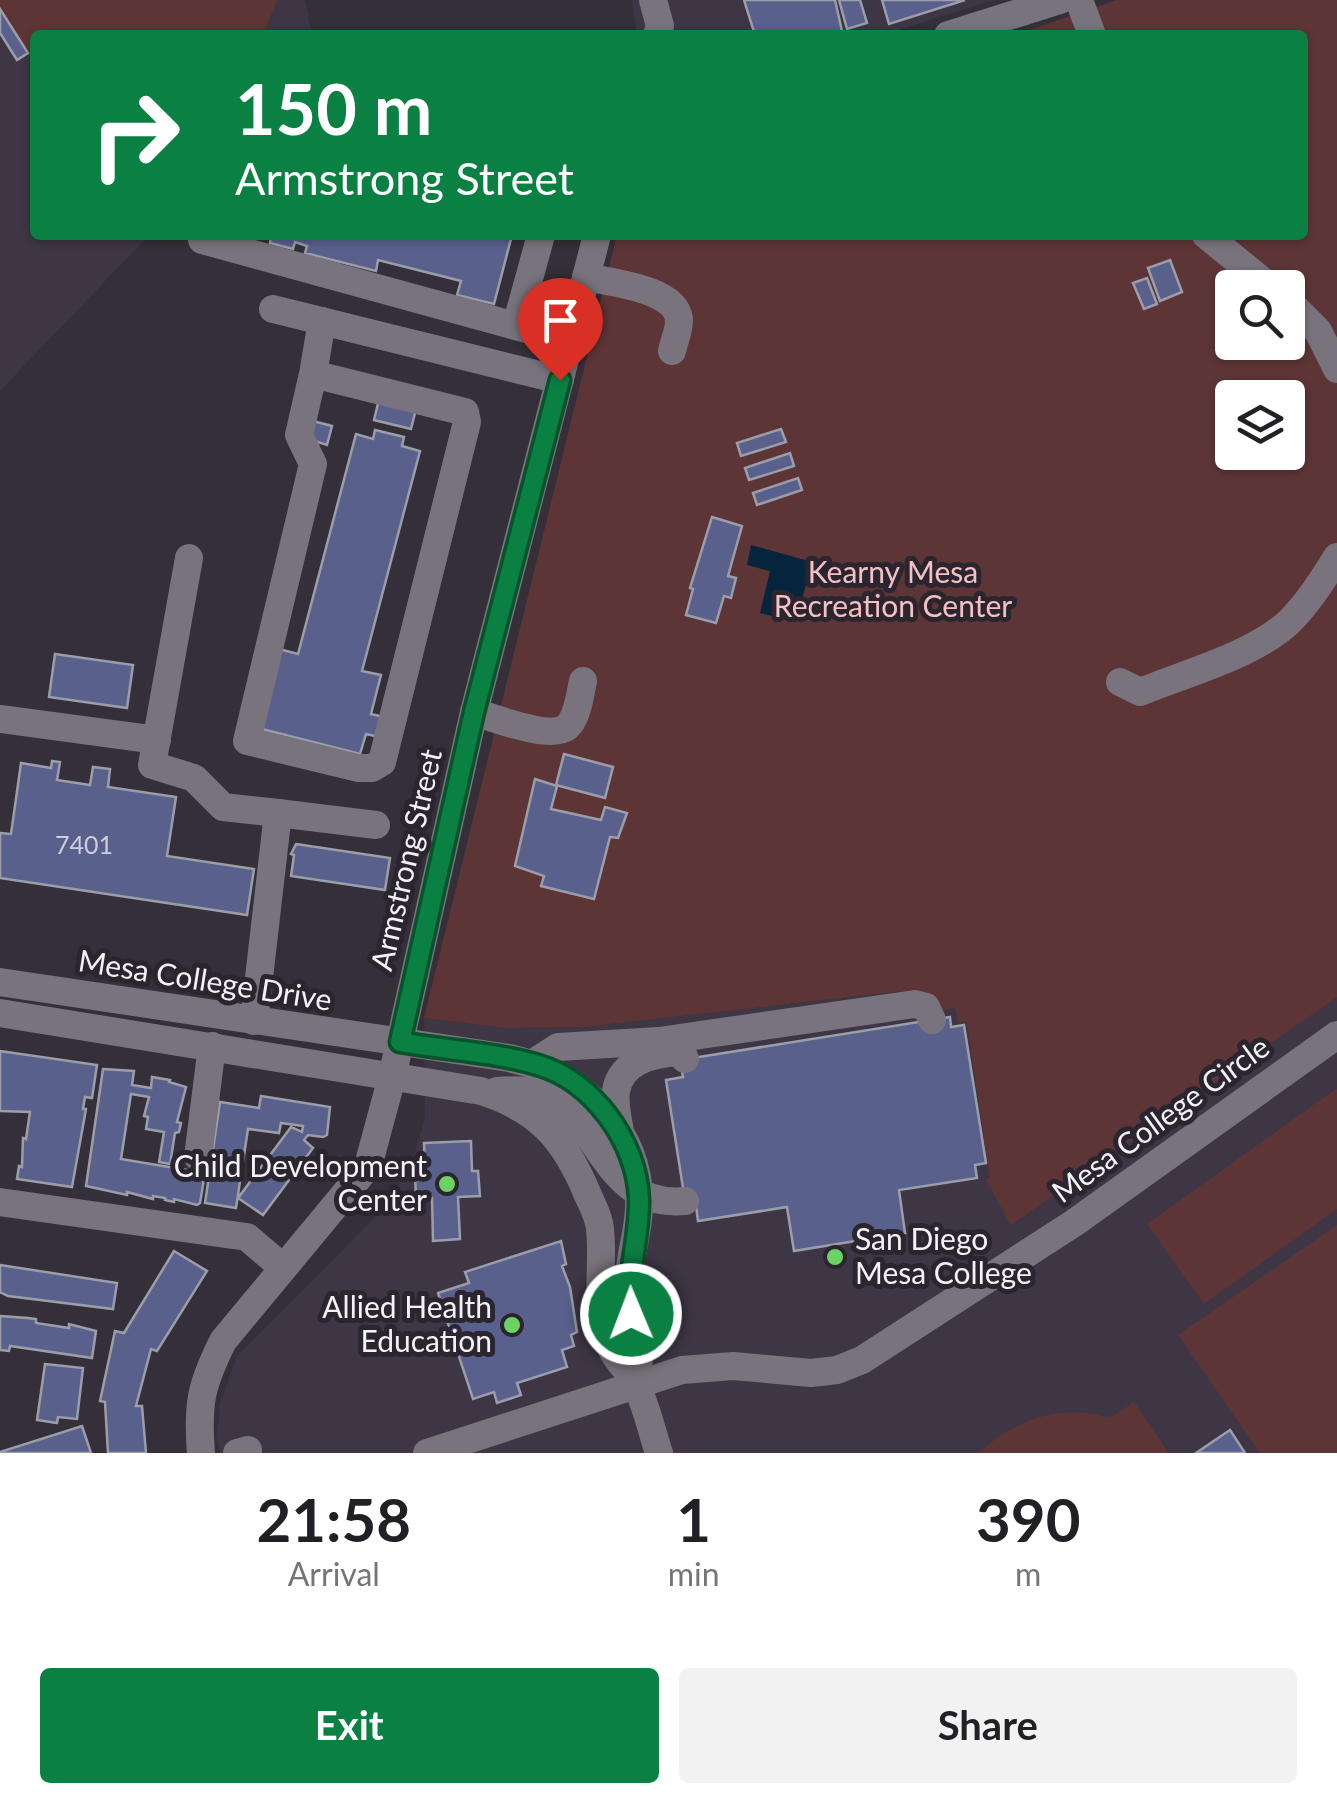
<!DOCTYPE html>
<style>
:root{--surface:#fff;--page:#f2f2f2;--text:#202124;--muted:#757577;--accent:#0b8043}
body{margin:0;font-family:Lato,sans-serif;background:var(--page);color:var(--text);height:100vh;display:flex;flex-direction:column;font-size:38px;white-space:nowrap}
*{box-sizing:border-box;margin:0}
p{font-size:32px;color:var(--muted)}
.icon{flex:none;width:55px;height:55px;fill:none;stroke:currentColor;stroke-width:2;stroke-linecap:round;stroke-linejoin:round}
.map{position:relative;height:1453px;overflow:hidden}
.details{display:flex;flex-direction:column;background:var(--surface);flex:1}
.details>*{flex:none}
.banner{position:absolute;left:30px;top:30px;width:1278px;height:210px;border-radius:10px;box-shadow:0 2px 8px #0004;background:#0b8043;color:#fff;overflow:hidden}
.controls{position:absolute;left:1215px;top:270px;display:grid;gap:20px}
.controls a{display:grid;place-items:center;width:90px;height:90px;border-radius:10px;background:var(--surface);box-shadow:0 2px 8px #0004;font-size:50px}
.pin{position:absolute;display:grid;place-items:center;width:85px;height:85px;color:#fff;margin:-102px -42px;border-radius:50% 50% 50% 0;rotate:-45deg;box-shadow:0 0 10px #0007}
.pin .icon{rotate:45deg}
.me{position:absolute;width:110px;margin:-55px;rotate:359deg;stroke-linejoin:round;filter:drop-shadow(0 0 8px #0008)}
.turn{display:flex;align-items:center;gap:35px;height:210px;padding:0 40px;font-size:45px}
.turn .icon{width:130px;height:130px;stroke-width:2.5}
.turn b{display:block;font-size:70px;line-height:85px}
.eta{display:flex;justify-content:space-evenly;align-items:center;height:170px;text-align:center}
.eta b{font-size:60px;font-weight:700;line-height:70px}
.action{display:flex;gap:20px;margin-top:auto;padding:20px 40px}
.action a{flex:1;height:115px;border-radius:10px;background:var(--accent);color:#fff;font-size:40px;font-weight:700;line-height:115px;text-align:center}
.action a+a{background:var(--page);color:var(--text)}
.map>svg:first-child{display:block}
.built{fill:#3e3644}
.green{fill:#5e3537;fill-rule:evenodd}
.water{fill:#04253b}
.building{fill:#59608c;stroke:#9b9ea9;stroke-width:2.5}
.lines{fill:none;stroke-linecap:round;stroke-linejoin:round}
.minor{stroke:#79737d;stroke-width:28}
.route-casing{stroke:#07532c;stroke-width:25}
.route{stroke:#0b8043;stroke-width:18}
.poi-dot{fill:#6bd363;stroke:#2a252e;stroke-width:4}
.labels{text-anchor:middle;stroke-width:10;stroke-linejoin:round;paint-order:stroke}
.number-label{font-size:25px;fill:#cecedc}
.park-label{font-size:30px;fill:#f4c0c1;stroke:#2a252e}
.street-label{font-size:30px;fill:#f5f2f7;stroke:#2a252e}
.poi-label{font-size:30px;fill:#f5f2f7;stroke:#2a252e;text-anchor:end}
</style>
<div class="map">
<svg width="1337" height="1453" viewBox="0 0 1337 1453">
<rect width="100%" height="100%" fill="#342f38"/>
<!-- built -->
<g class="built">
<path d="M0,0H305L312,35H35V235H149L0,391Z"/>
<path d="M632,0H994L882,35H637Z"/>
<path d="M1337,976V1453H220L217,1439L220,1404L237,1356L388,1204L413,1160L425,1118L424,1018L504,1028L584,1027L944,986Z"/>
</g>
<!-- green -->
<g class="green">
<path d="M0,0H277L263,35H35V62L0,15Z"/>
<path d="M1116,0H1337V997L1011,1225L986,1180L990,1178L967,1022H958L955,1008L943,1010L938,1004L919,999L912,990L584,1027L504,1028L424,1018L617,235H1302V35H1015ZM1232,288H1288V342H1232ZM1232,398H1288V452H1232Z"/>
<path d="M1337,1088V1209L1204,1304L1147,1224Z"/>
<path d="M1337,1225V1453H1260L1178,1335Z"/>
<path d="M1134,1402L1169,1453H979C1015,1419 1061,1403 1110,1418Z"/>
</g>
<!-- water -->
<path class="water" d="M751,545L812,562L796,622L760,613L770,571L747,565Z"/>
<!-- building -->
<g class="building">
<path d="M744,0H835L842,31L834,35H755Z"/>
<path d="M839,0H860L867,23L847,29Z"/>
<path d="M882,0H965L889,24Z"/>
<path d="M0,9L28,53L17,60L0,33Z"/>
<path d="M266,235H512L494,304L457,295L461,281L378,260L376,271L305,253L307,246L295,242L293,249L270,243L271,236Z"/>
<path d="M1170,260L1182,292L1160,301L1148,268Z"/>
<path d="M1147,278L1157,304L1144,309L1133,283Z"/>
<path d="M380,395L417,405L411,429L374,420Z"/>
<path d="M313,421L332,426L327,445L318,442L316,451L308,440Z"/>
<path d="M781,429L786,442L741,456L737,443Z"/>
<path d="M375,430L404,437L402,446L420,451L362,671L381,675L371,714L384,717L379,737L366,734L360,754L258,728L279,649L298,654L356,434L373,439Z"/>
<path d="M790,453L794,466L749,480L745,468Z"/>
<path d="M798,478L802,490L757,505L753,493Z"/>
<path d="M712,517L742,526L728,576L736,578L731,598L724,596L716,623L686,615L693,589L690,588Z"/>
<path d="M55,654L133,665L127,708L49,697Z"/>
<path d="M564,754L613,767L605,798L556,785Z"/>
<path d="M52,761L60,762L57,780L90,785L93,767L110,769L108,787L176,797L167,856L254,869L247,915L0,878V833L11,834L21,763L51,768Z"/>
<path d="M535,779L557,786L551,809L601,820L605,807L627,813L618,838L610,837L594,899L541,886L544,876L515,866Z"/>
<path d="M296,844L390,858L385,890L291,876L294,855L291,854Z"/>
<path d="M950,1017L951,1027L964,1025L986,1163L975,1165L977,1178L899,1190L905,1233L794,1251L787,1207L698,1221L696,1206L686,1207L666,1080L683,1077L680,1060Z"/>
<path d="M0,1051L97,1065L92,1098L85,1097L83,1109H86L72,1187L17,1179L19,1166L22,1167L23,1138L26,1139L30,1112L0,1111Z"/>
<path d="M103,1069L134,1071L132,1085L151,1088L152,1077L170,1080L169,1082L186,1087L177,1122L181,1123L179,1132L175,1133L170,1164L159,1162L164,1132L146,1129L148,1117L144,1116L149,1097L131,1094L121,1159L205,1173L200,1203L197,1205L174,1199V1202L165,1200V1198L153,1196V1199L127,1192V1195L86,1186Z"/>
<path d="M261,1096L330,1107L327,1135L323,1137L308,1135L304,1140L313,1148L263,1215L238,1198L291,1127L302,1132L303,1126L281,1123L279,1133L248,1129L236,1208L205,1203L220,1102L259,1108Z"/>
<path d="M471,1141L472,1171H478L480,1196L458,1197L460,1239L433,1241L432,1198L416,1199L415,1172H425L424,1143Z"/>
<path d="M561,1241L566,1264L562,1266L570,1287L577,1332L571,1335L574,1346L562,1350L567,1367L517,1383L521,1395L497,1403L494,1392L473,1399L438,1293L469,1283L465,1272Z"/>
<path d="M174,1251L207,1271L157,1351L151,1349L136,1406H142L146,1453H108L105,1402L100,1401L115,1331L124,1333Z"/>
<path d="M0,1265L117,1283L113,1309L8,1296L0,1292Z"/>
<path d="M0,1316L28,1318L36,1319V1323L69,1328V1324L96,1331L92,1358L10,1346L9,1351L0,1350Z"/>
<path d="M45,1364L83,1368L77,1419L58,1417L57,1423L37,1420Z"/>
<path d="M82,1426L91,1453H0V1452Z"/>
<path d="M1230,1430L1245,1453H1196Z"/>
</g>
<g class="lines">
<!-- minor -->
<g class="minor">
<path d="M653,0L660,26L657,35"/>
<path d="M1079,0L1092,35"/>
<path d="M948,35L1060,0"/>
<path d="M203,235L202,240L570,341"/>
<path d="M1206,235L1271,288"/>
<path d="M586,277C611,283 675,288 679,319C680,328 674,341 672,351"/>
<path d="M1288,301L1318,331L1337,369"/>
<path d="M273,309L560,380"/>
<path d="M516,326L541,235"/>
<path d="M313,374L299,435L313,464L247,741L358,768H372L382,762L467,422L465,412L313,374L322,321"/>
<path d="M189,558L152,765L194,778L223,807L278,813"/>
<path d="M1120,682L1140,692C1186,673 1255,655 1290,621C1309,602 1323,579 1337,557"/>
<path d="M474,712C494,718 551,740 567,727C578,717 580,694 583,681"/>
<path d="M0,719L157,740"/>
<path d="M0,982L509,1058C581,1074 642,1129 639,1208C638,1237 627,1264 628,1293C629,1311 637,1328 639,1346C640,1358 637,1372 636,1385"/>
<path d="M0,1013L481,1091C538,1109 564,1138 587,1193C592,1205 599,1216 600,1229C604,1265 595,1299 606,1336C613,1359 628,1368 637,1387C647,1408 652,1432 659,1453"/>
<path d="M254,1021L278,813L376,825"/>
<path d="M532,1064L558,1047L659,1041L915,1004L926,1007L932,1020"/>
<path d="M497,1091C512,1090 529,1089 543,1095C603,1121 603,1208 685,1201"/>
<path d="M620,1132C618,1119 614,1103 616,1091C621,1060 656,1053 682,1052L685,1059"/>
<path d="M198,1157L212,1046"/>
<path d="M0,1202L247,1237L282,1267"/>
<path d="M201,1453C197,1404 201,1385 223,1341L368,1166L392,1077L474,712L597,235"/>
<path d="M237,1453L248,1450"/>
<path d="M427,1453L682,1370L733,1366L811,1373L837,1370L862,1360L1074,1223L1337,1035"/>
</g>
</g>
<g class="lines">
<defs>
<path id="route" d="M560,380L474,712L400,1042C445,1050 494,1052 538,1065C593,1081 637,1142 639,1199C640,1238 626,1274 631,1314"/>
</defs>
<!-- route casing -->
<use href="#route" class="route-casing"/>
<!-- route -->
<use href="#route" class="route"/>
</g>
<!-- markers -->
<g class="poi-dot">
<circle cx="447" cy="1184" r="10"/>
<circle cx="835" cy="1257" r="10"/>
<circle cx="512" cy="1325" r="10"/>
</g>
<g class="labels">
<!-- number labels -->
<g class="number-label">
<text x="84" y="854">7401</text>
</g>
<!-- park labels -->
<g class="park-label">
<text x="893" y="583">Kearny Mesa<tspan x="893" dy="34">Recreation Center</tspan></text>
</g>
<!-- street labels -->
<g class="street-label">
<text transform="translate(407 860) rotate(-77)" y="10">Armstrong Street</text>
<text transform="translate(205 981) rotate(9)" y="10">Mesa College Drive</text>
<text transform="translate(1161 1120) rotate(-36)" y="10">Mesa College Circle</text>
</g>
<!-- poi labels -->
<g class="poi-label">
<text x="427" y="1177">Child Development<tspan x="427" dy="34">Center</tspan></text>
<text x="855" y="1250" text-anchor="start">San Diego<tspan x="855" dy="34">Mesa College</tspan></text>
<text x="492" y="1318">Allied Health<tspan x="492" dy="34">Education</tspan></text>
</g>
</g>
</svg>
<div class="controls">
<a><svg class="icon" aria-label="search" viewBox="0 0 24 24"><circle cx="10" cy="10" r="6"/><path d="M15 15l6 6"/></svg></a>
<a><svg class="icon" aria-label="layers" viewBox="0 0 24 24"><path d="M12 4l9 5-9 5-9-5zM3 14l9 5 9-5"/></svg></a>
</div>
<div class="pin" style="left:560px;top:380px;background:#d93025"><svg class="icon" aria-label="arrive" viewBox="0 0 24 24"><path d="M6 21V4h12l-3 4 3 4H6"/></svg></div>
<svg class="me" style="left:631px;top:1314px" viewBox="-20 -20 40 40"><circle r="17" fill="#0b8043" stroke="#fff" stroke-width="3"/><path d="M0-11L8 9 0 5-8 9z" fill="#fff"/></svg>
<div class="banner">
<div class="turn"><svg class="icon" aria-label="right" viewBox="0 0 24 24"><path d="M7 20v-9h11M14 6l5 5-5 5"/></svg><div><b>150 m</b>Armstrong Street</div></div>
</div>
</div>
<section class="details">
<div class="eta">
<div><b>21:58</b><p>Arrival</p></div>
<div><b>1</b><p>min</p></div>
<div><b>390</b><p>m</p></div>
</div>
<div class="action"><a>Exit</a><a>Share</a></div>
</section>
